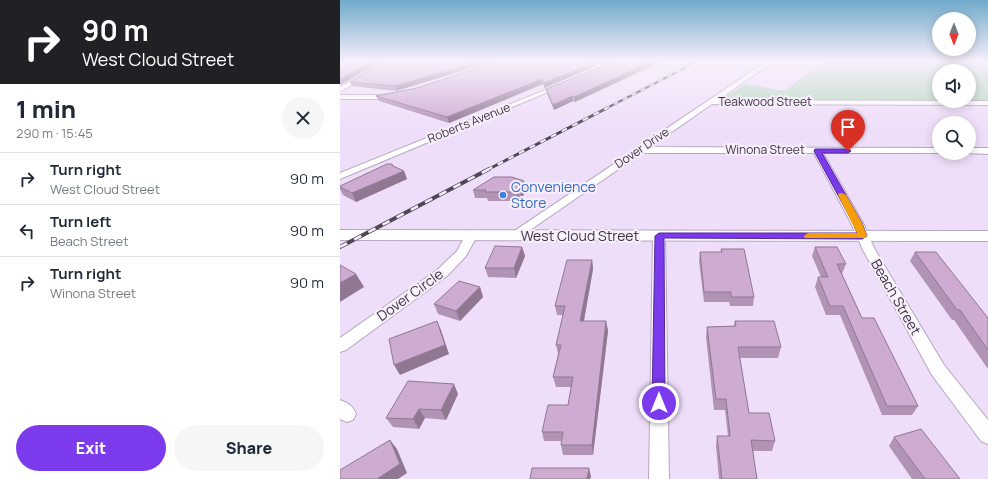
<!DOCTYPE html>
<meta charset="utf-8">
<style>
:root{--surface:#fff;--page:#f6f6f7;--text:#1f2937;--muted:#747a83;--line:#e0e1e3;--accent:#7c3aed}
body{margin:0;font-family:Manrope,sans-serif;background:var(--page);color:var(--text);height:100vh;display:flex;flex-direction:column;font-size:15px;white-space:nowrap}
*{box-sizing:border-box;margin:0}
p{font-size:13px;color:var(--muted)}
.icon{flex:none;width:22px;height:22px;fill:none;stroke:currentColor;stroke-width:2;stroke-linecap:round;stroke-linejoin:round}
.map{position:relative;flex:1;overflow:hidden}
.sheet{display:flex;flex-direction:column;background:var(--surface);width:340px}
.sheet>*{flex:none}
.banner{background:#202124;color:#fff;overflow:hidden}
.needle{width:26px;rotate:180deg}
.controls{position:absolute;left:592px;top:12px;display:grid;gap:8px}
.controls a{display:grid;place-items:center;width:44px;height:44px;border-radius:50%;background:var(--surface);box-shadow:0 2px 10px #0003;font-size:20px}
.pin{position:absolute;display:grid;place-items:center;width:34px;height:34px;color:#fff;margin:-41px -17px;border-radius:50% 50% 50% 0;rotate:-45deg;box-shadow:0 0 4px #0007}
.pin .icon{rotate:45deg}
.me{position:absolute;width:44px;margin:-22px;rotate:0deg;stroke-linejoin:round;filter:drop-shadow(0 0 3px #0008)}
.turn{display:flex;align-items:center;gap:14px;height:84px;padding:0 16px;font-size:18px}
.turn .icon{width:52px;height:52px;stroke-width:2.5}
.turn b{display:block;font-size:28px;line-height:34px}
.round{display:grid;place-items:center;flex:none;width:42px;height:42px;border-radius:21px;background:var(--page)}
.summary{display:flex;align-items:center;justify-content:space-between;height:68px;padding:0 16px}
h1{font-size:24px;font-weight:800;line-height:30px}
.cta{display:flex;gap:8px;margin-top:auto;padding:8px 16px}
.cta a{flex:1;height:46px;border-radius:24px;background:var(--accent);color:#fff;font-size:16px;font-weight:800;line-height:46px;text-align:center}
.cta a+a{background:var(--page);color:var(--text)}
ul{padding:0;list-style:none}
li{display:flex;align-items:center;gap:12px;height:52px;padding:0 16px;border-top:1px solid var(--line)}
li div{flex:1}
li b{display:block;font-size:15px}
li em{font-style:normal}
main{display:flex;flex:1;min-height:0}
.map>svg:first-child{display:block}
.green{fill:#b4dabd}
.lines{fill:none;stroke-linecap:round;stroke-linejoin:round}
.minor-casing{stroke:#b6a6c0;stroke-width:2}
.secondary-casing{stroke:#b6a6c0;stroke-width:2}
.minor{fill:#fff;fill-rule:evenodd}
.secondary{fill:#fff;fill-rule:evenodd}
.rail-far2-casing{stroke:#4f4754;stroke-width:2.5}
.rail-far1-casing{stroke:#4f4754;stroke-width:3}
.rail-casing{stroke:#4f4754;stroke-width:4}
.rail-far2{stroke:#f8eefe;stroke-width:1.5;stroke-dasharray:5;stroke-linecap:butt}
.rail-far1{stroke:#f8eefe;stroke-width:2;stroke-dasharray:6;stroke-linecap:butt}
.rail{stroke:#f8eefe;stroke-width:2.5;stroke-dasharray:8;stroke-linecap:butt}
.wall{fill:#b194b5}
.shaded-wall{fill:#907893}
.building{fill:#ceacd2;stroke:#907893}
.route{fill:#7c3aed;stroke:#51269a}
.slow{fill:#f59e0b}
.shop-dot{fill:#3f7fe0;stroke:#f8eefe;stroke-width:1.5}
.labels{text-anchor:middle;stroke-width:4;stroke-linejoin:round;paint-order:stroke}
.far-street-label{font-size:12px;fill:#3d3641;stroke:#f8eefe}
.shop-label{font-size:14px;fill:#366cbe;stroke:#f8eefe;text-anchor:start}
.street-label{font-size:14px;fill:#3d3641;stroke:#f8eefe}
</style>
<main>
<section class="sheet">
<div class="banner">
<div class="turn"><svg class="icon" aria-label="right" viewBox="0 0 24 24"><path d="M7 20v-9h11M14 6l5 5-5 5"/></svg><div><b>90 m</b>West Cloud Street</div></div>
</div>
<div class="summary"><div><h1>1 min</h1><p>290 m · 15:45</p></div><a class="round"><svg class="icon" aria-label="close" viewBox="0 0 24 24"><path d="M6 6l12 12M18 6L6 18"/></svg></a></div>
<ul>
<li><svg class="icon" aria-label="right" viewBox="0 0 24 24"><path d="M7 20v-9h11M14 6l5 5-5 5"/></svg><div><b>Turn right</b><p>West Cloud Street</p></div><em>90 m</em></li>
<li><svg class="icon" aria-label="left" viewBox="0 0 24 24"><path d="M17 20v-9H6M10 6l-5 5 5 5"/></svg><div><b>Turn left</b><p>Beach Street</p></div><em>90 m</em></li>
<li><svg class="icon" aria-label="right" viewBox="0 0 24 24"><path d="M7 20v-9h11M14 6l5 5-5 5"/></svg><div><b>Turn right</b><p>Winona Street</p></div><em>90 m</em></li>
</ul>
<div class="cta"><a>Exit</a><a>Share</a></div>
</section>
<div class="map">
<svg width="648" height="479" viewBox="0 0 648 479">
<rect width="100%" height="100%" fill="#efdef9"/>
<!-- green -->
<path class="green" d="M483,61H648V100H629V71H599V100H390L386,99L385,97L405,84L445,91Z"/>
<g class="lines">
<defs>
<g id="minor">
<path d="M45,61H52L0,92V87Z"/>
<path d="M235,61H245L269,67L266,69Z"/>
<path d="M427,61H434L378,100L648,101V105L372,104L310,147L599,148V153H602H483L523,223L535,250L604,365L648,420V444L641,441L592,375L523,250L511,223L474,153H302L177,239H169L167,236Z"/>
<path d="M220,84L225,85L0,179V173Z"/>
<path d="M53,93L55,94V96L44,99H0V95H44Z"/>
<path d="M629,148H648V154L626,153H629Z"/>
<path d="M131,232L135,233L137,236L126,256L107,276L6,350L0,352V338L97,270L117,251L127,233Z"/>
<path d="M319,232L323,233L325,236L329,479H309L313,236L315,233Z"/>
<path d="M0,400C8,403 13,406 16,414L13,420L7,422L0,419Z"/>
</g>
<path id="secondary" d="M0,230L648,231V241L0,240Z"/>
</defs>
<!-- minor casing -->
<use href="#minor" class="minor-casing"/>
<!-- secondary casing -->
<use href="#secondary" class="secondary-casing"/>
<!-- minor -->
<use href="#minor" class="minor"/>
<!-- secondary -->
<use href="#secondary" class="secondary"/>
<defs>
<path id="rail-far2" d="M265,109L358,61"/>
<path id="rail-far1" d="M147,170L267,108"/>
<path id="rail" d="M0,247L149,169"/>
</defs>
<!-- rail-far2 casing -->
<use href="#rail-far2" class="rail-far2-casing"/>
<!-- rail-far1 casing -->
<use href="#rail-far1" class="rail-far1-casing"/>
<!-- rail casing -->
<use href="#rail" class="rail-casing"/>
<!-- rail-far2 -->
<use href="#rail-far2" class="rail-far2"/>
<!-- rail-far1 -->
<use href="#rail-far1" class="rail-far1"/>
<!-- rail -->
<use href="#rail" class="rail"/>
</g>
<!-- wall -->
<g class="wall">
<path d="M46,61L56,91L12,86L10,82Z"/>
<path d="M159,61H275L264,64L246,61L254,63V67L204,88L203,84L109,123L39,101L36,96L77,88Z"/>
<path d="M276,61L235,102L233,101L214,110L207,94L206,89Z"/>
<path d="M53,166L64,171L67,179L16,202L3,195L0,189V186Z"/>
<path d="M133,190H186L182,198H179L178,201H148L147,198H135Z"/>
<path d="M182,247L185,256L176,278L148,277L145,268Z"/>
<path d="M475,247L506,264L502,274L522,318L578,406L572,415H542L500,315H486L475,287L478,277H481L472,256Z"/>
<path d="M381,249L414,297L413,306H390L389,302H364L359,261L360,252H381Z"/>
<path d="M575,252L648,318V369L614,320H612L570,261Z"/>
<path d="M252,260L253,269L244,321H266L268,331L253,455H223L221,445V441H204L202,432L228,405L231,387H216L213,377L218,354L216,345L223,315H217L215,306Z"/>
<path d="M140,287L143,297L120,321L98,314L94,304Z"/>
<path d="M395,321L441,347L438,358H400L409,413L435,441L432,451H413L417,479H379L376,446L377,436H388L385,410H374L366,337L367,327L394,326Z"/>
<path d="M118,394L106,420L85,418L79,429L53,427L46,418Z"/>
<path d="M554,437L620,479H572L549,446Z"/>
</g>
<!-- shaded-wall -->
<g class="shaded-wall">
<path d="M33,61H42L0,85V79Z"/>
<path d="M140,61H155L56,91L55,86Z"/>
<path d="M264,61H275L264,64Z"/>
<path d="M313,61H323L235,102L234,97Z"/>
<path d="M254,63V67L204,88V83Z"/>
<path d="M202,79L203,84L109,123L107,117Z"/>
<path d="M232,96L233,101L214,110L213,105Z"/>
<path d="M64,171L67,179L16,202L12,193Z"/>
<path d="M184,181L186,190L182,198L180,190Z"/>
<path d="M177,190L179,198L178,201L176,192Z"/>
<path d="M182,247L185,256L176,278L174,268Z"/>
<path d="M252,260L253,269L242,331L240,321Z"/>
<path d="M16,274L24,287L0,302V283Z"/>
<path d="M140,287L143,297L120,321L116,311Z"/>
<path d="M97,321L101,330L109,354L60,375L54,365Z"/>
<path d="M266,321L268,331L253,455L252,445Z"/>
<path d="M114,384L118,394L106,420L101,410Z"/>
<path d="M79,409L85,418L79,429L73,419Z"/>
<path d="M50,440L57,449L67,473L58,479H37Z"/>
<path d="M249,468L251,477L250,479H247Z"/>
</g>
<!-- building -->
<g class="building">
<path d="M0,61H33L0,79Z"/>
<path d="M46,61H140L55,86L10,82Z"/>
<path d="M159,61H245L254,63L204,83L202,79L107,117L36,96L77,88Z"/>
<path d="M276,61H313L234,97L232,96L213,105L206,89Z"/>
<path d="M47,164H52L53,166L64,171L12,193L0,187V186Z"/>
<path d="M154,177H172L184,181L180,190H177L176,192H145L146,190H133Z"/>
<path d="M155,246L182,247L174,268H145Z"/>
<path d="M475,247H497L506,264H497L522,318H534L578,406H547L503,306H490L478,277H488Z"/>
<path d="M381,249H404L414,297H391V292H364L360,252H382Z"/>
<path d="M575,252H596L648,318V350L620,310H617Z"/>
<path d="M227,260H252L240,321H266L252,445H221L223,432H202L208,405H228L233,377H213L221,345H216L225,306H215Z"/>
<path d="M0,265L16,274L0,283Z"/>
<path d="M119,281L140,287L116,311L94,304Z"/>
<path d="M97,321L105,345L54,365L49,339Z"/>
<path d="M395,321H434L441,347H398L409,413H429L435,441L411,440L417,479H382L377,436H390L386,399H376L367,327L396,326Z"/>
<path d="M68,381L114,384L101,410L79,409L73,419L46,418Z"/>
<path d="M581,429L620,479H585L554,437Z"/>
<path d="M50,440L60,464L37,479H0V470Z"/>
<path d="M192,468H249L247,479H190Z"/>
</g>
<!-- sky -->
<linearGradient id="sky" x2="0" y2="1"><stop stop-color="#70aaca"/><stop offset="0.48" stop-color="#f8f0fc"/><stop offset="1" stop-color="#f8f0fc" stop-opacity="0"/></linearGradient>
<rect width="648" height="128" fill="url(#sky)"/>
<!-- route -->
<path class="route" d="M475,149H508L511,151L508,153H482L522,223L527,236L522,239L324,238L325,403L324,407L319,409L314,407L312,403L315,236L319,233H517L513,223L474,151Z"/>
<!-- slow -->
<path class="slow" d="M499,193H502L506,195L522,223L527,236L525,238H465L464,236L468,233H517L498,195Z"/>
<!-- markers -->
<circle class="shop-dot" cx="163" cy="195" r="4"/>
<g class="labels">
<!-- far-street labels -->
<g class="far-street-label">
<text x="425" y="106">Teakwood Street</text>
<text transform="translate(129 123) rotate(-22)" y="4">Roberts Avenue</text>
<text transform="translate(302 148) rotate(-34)" y="4">Dover Drive</text>
<text x="425" y="154">Winona Street</text>
</g>
<!-- shop labels -->
<g class="shop-label">
<text x="171" y="192">Convenience<tspan x="171" dy="16">Store</tspan></text>
</g>
<!-- street labels -->
<g class="street-label">
<text x="240" y="241">West Cloud Street</text>
<text transform="translate(70 295) rotate(-36)" y="5">Dover Circle</text>
<text transform="translate(556 297) rotate(60)" y="5">Beach Street</text>
</g>
</g>
</svg>
<div class="controls">
<a><svg class="needle" viewBox="-14 -14 28 28"><path d="M0-13l5 13h-10z" fill="#e53935"/><path d="M0 13l5-13h-10z" fill="#747a83"/></svg></a>
<a><svg class="icon" aria-label="sound" viewBox="0 0 24 24"><path d="M4 9h4l5-4v14l-5-4H4zM17 9q2 3 0 6"/></svg></a>
<a><svg class="icon" aria-label="search" viewBox="0 0 24 24"><circle cx="10" cy="10" r="6"/><path d="M15 15l6 6"/></svg></a>
</div>
<div class="pin" style="left:508px;top:151px;background:#d93025"><svg class="icon" aria-label="arrive" viewBox="0 0 24 24"><path d="M6 21V4h12l-3 4 3 4H6"/></svg></div>
<svg class="me" style="left:319px;top:403px" viewBox="-20 -20 40 40"><circle r="17" fill="#7c3aed" stroke="#fff" stroke-width="3"/><path d="M0-11L8 9 0 5-8 9z" fill="#fff"/></svg>
</div>
</main>
